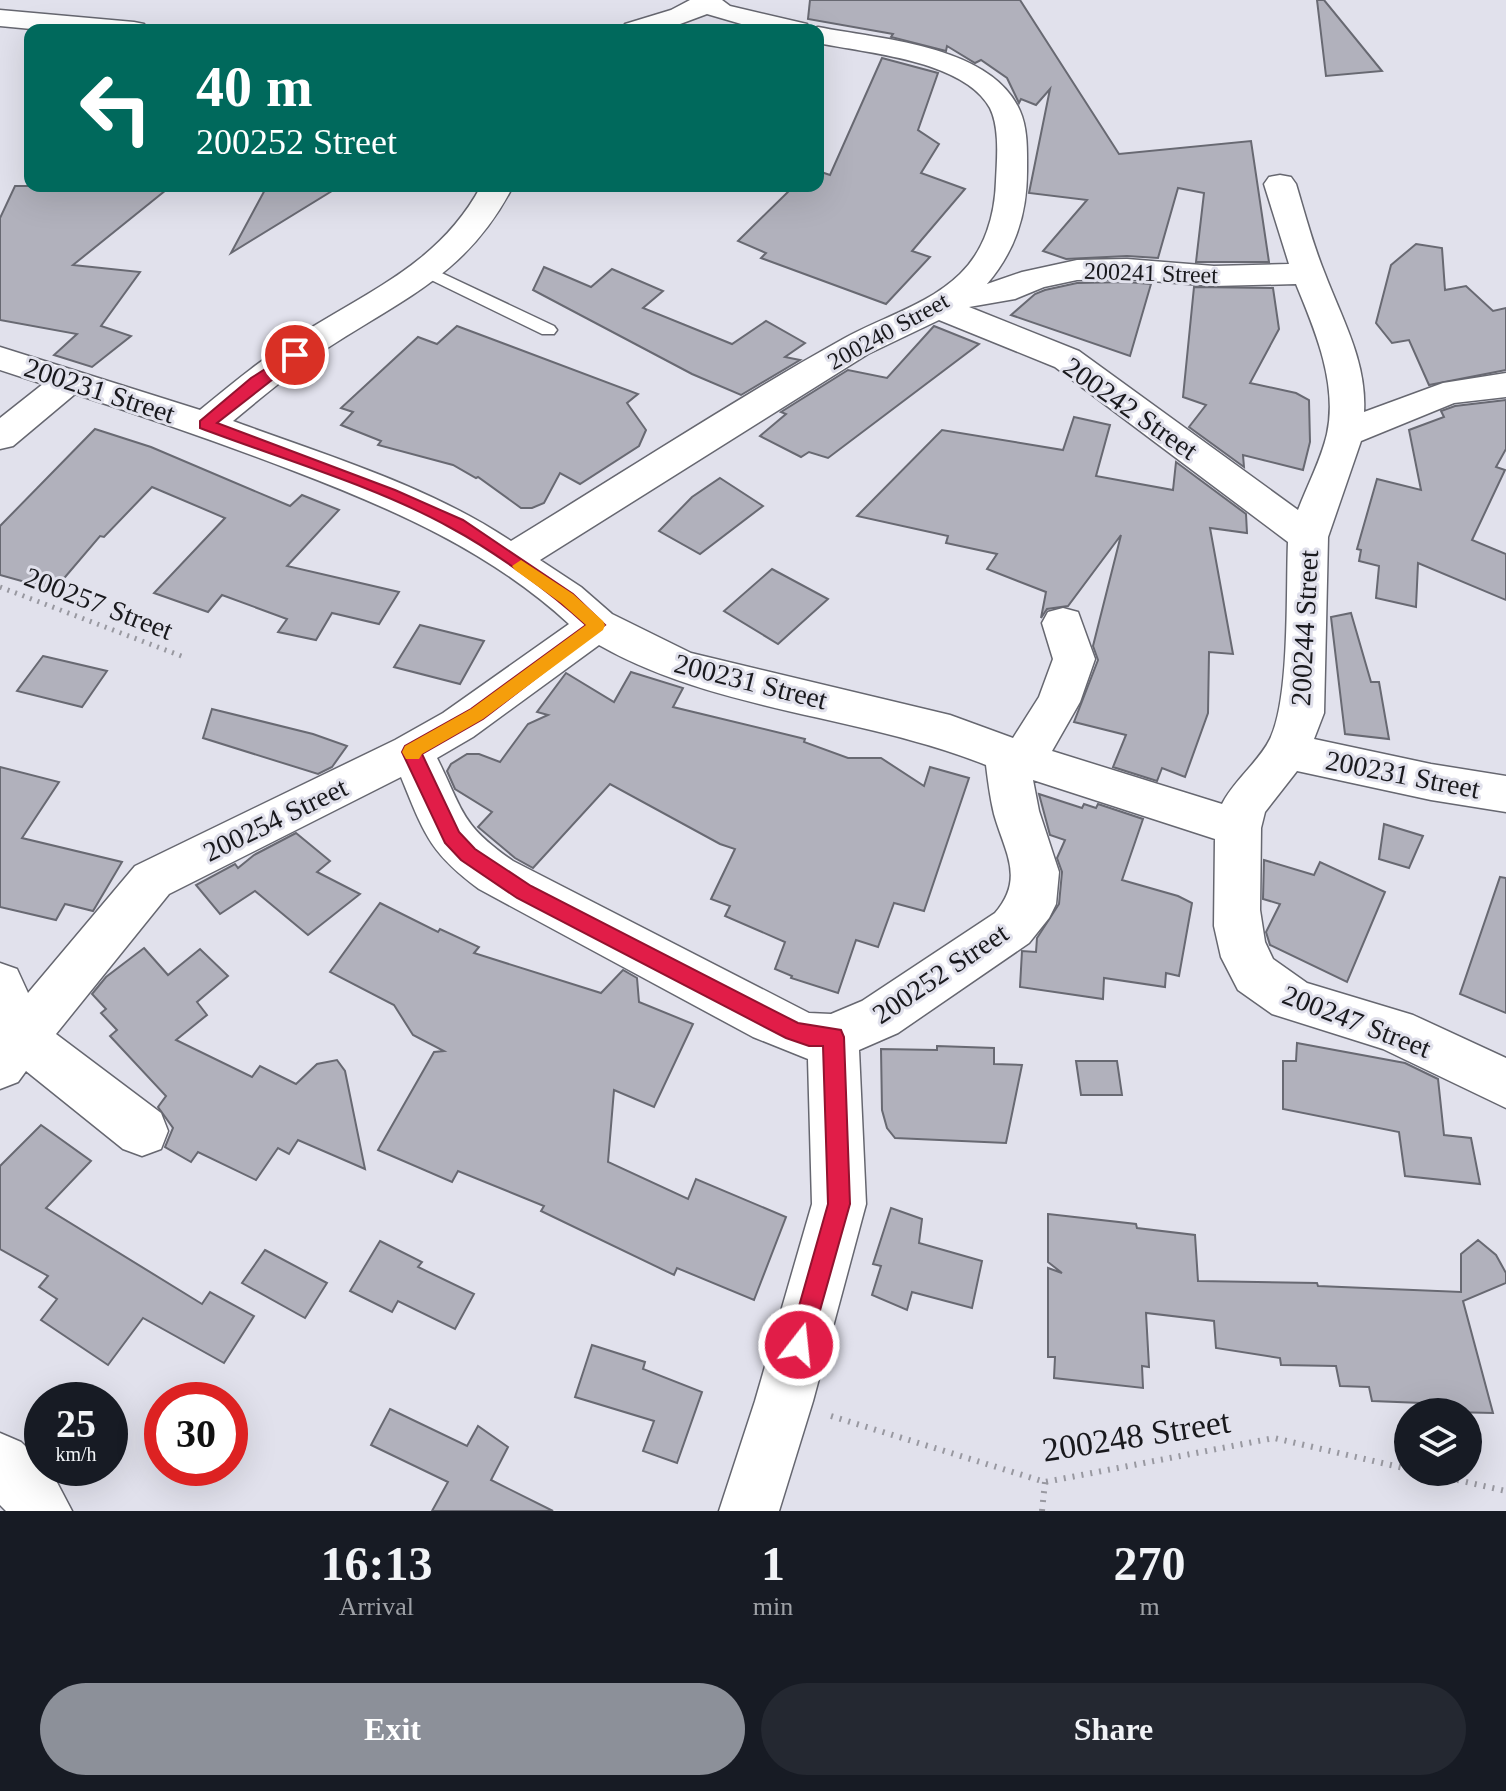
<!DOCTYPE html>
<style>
:root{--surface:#171b24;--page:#242831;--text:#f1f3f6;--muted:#9ea1a6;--accent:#8c9099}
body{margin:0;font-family:Georgia,serif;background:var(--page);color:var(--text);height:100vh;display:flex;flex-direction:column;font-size:30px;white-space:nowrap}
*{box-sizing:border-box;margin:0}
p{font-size:26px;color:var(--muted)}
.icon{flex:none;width:44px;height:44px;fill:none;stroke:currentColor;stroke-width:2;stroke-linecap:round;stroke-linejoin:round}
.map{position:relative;height:1511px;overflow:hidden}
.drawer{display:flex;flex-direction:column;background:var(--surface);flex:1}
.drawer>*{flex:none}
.top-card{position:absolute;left:24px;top:24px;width:800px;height:168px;border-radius:16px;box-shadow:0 8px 32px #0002;background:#00695c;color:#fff;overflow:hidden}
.controls{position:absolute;left:1394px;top:1398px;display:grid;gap:16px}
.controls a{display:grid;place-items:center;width:88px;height:88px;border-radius:50%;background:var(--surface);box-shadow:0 8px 32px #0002;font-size:40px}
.speed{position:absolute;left:24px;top:1382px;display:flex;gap:16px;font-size:40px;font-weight:700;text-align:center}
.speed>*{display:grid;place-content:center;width:104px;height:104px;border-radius:50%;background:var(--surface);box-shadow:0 8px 32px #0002;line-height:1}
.speed small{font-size:20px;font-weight:400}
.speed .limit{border:12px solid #d22;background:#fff;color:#111}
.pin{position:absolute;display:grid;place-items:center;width:68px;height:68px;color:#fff;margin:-34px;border:4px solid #fff;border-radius:50%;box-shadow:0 2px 8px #0007}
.me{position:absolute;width:88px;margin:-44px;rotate:16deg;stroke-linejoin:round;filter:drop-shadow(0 0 6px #0008)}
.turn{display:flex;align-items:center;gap:28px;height:168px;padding:0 40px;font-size:36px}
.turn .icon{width:104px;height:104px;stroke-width:2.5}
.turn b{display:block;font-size:56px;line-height:68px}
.eta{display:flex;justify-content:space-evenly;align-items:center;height:136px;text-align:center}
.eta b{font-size:48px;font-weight:700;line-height:56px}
.action{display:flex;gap:16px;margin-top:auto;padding:16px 40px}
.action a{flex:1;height:92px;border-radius:48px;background:var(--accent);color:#fff;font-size:32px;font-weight:700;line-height:92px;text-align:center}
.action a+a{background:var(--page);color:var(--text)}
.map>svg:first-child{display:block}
.building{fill:#b1b1bc;stroke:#686972;stroke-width:2}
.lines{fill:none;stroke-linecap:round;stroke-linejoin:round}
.lane-casing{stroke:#666770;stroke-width:3}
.street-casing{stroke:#666770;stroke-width:3}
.path-far1{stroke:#9898a0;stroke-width:5;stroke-dasharray:2 6;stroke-linecap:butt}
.path{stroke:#9898a0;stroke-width:6;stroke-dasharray:2 7;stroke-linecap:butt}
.lane{fill:#fff;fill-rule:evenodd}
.street{fill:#fff;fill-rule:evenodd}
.route{fill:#e11d48;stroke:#92132f;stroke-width:2}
.slow{fill:#f59e0b}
.labels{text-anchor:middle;stroke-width:6;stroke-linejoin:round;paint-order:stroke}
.far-street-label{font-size:24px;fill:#19191d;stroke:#e1e1ec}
.street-label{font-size:28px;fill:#19191d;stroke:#e1e1ec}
.near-street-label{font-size:34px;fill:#19191d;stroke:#e1e1ec}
</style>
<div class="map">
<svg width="1506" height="1511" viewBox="0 0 1506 1511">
<rect width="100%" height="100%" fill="#e1e1ec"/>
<!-- building -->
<g class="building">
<path d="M810,0H1020L1119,154L1251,141L1269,262H1196L1204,193L1178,188L1158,258L1127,256L1066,259L1043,251L1087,200L1029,193L1050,89L1036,105L1021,99L1019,103L1007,78L981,60L975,63L947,46L946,51L891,37L893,34L808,19Z"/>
<path d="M1317,0H1324L1382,71L1326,76Z"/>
<path d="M882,58L938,73L918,130L939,144L921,173L965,189L912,251L930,257L886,304L761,258L766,253L738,241L794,186H818V171L830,175Z"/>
<path d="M15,186H171L73,265L140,272L101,326L131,336L92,367L54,355L77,334L0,320V218Z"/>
<path d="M267,186H340L231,253Z"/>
<path d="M1416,244L1442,248L1445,290L1466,286L1493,311L1506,308V370L1429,385L1409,340L1392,343L1376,323L1391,265Z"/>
<path d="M544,267L591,287L612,269L663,291L643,308L732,344L766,321L805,343L785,357L800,360L741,395L692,374L533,290Z"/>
<path d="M1127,282L1151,284L1130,356L1011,315L1035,294L1045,290L1077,283Z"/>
<path d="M1194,287L1273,288L1279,329L1250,383L1296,393L1309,400L1310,442L1303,470L1243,455L1244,467L1189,427L1206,405L1183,397Z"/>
<path d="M457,326L638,394L627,403L646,430L639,446L580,484L560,473L544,503L532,508H521L478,477L476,478L453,465L378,445L381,441L341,425L353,412L341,408L418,337L437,344Z"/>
<path d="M934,326L979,344L828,458L809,452L801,457L760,436L786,414L781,412L848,370L887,378Z"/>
<path d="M1506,400V449L1496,467L1505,470L1472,540L1506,554V600L1418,563L1416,607L1376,598L1379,566L1359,561L1361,550L1357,549L1377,479L1421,490L1409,430L1444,417L1441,411L1455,406Z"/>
<path d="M1074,417L1110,425L1096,476L1173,490L1176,462L1246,514L1247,533L1210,528L1233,654L1209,652L1208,713L1185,777L1162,768L1157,781L1113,767L1126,735L1074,722L1098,660L1093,646L1121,535L1068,606L1047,609L1041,618L1046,592L987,569L997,554L946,543L948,536L857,516L942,430L1063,450Z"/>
<path d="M95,429L151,447L290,506L302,495L339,510L287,566L399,592L379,624L332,613L316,640L278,632L287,619L222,595L208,612L154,593L225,518L152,487L104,537L100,536L54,590L0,575V526Z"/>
<path d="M720,478L763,506L700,554L659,531L692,497Z"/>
<path d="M772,569L828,599L778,644L724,611Z"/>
<path d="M1351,613L1371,682H1379L1389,739L1345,734L1331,617Z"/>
<path d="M420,625L484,641L460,684L394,667Z"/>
<path d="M43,656L107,671L82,707L17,691Z"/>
<path d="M631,672L683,688L673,707L805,739L804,742L848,758H881L924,786L930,767L969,778L924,911L894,903L878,947L856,940L838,993L791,978L792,976L775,969L785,942L725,916L730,906L711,899L735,849L720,844L610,784L533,868L515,858L478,827L492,812L455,789L447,771L451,764L467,754H479L500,762L528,724L548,715L537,712L566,673L614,702Z"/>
<path d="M212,709L313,734L347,746L332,767L318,774L203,738Z"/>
<path d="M0,767L59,782L22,838L122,862L93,911L65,904L56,920L0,907Z"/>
<path d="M1039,794L1082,808L1084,804L1096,808L1098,804L1143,819L1122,880L1178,896L1192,903L1179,976L1166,973L1165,987L1104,978L1103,999L1020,987L1022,951L1036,952L1037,938L1059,904L1062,872L1057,858L1065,840L1050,835Z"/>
<path d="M1384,824L1423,836L1409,868L1379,859Z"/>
<path d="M296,833L330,861L317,872L360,894L308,935L255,891L220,914L196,885L235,864L238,868L254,855Z"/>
<path d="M1264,860L1314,875L1320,862L1385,892L1347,982L1270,945L1266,932L1280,904L1263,899Z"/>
<path d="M1500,877L1506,878V1013L1460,994Z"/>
<path d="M380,903L438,932L440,929L479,947L474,953L601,993L623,970L637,978L639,1002L693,1024L654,1107L614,1090L608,1162L688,1199L696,1179L786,1217L754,1300L677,1268L674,1275L541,1211L544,1206L458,1171L452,1182L378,1150L434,1052L444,1051L413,1035L394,1005L330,972Z"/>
<path d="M144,948L168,975L200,949L228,976L197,1002L207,1015L176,1040L252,1077L260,1066L296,1084L317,1064L337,1060L345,1071L365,1169L298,1140L289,1154L278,1148L256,1180L198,1152L191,1162L165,1147L173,1128L158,1107L166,1096L110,1036L117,1030L101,1013L106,1009L92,994L106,977Z"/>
<path d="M1297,1043L1405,1063L1438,1079L1444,1135L1471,1138L1480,1184L1405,1176L1399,1132L1283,1109V1061H1296Z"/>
<path d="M937,1046L994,1048V1064L1022,1065L1006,1143L895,1138L887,1128L882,1110L881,1049L937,1050Z"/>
<path d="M1076,1061H1117L1122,1095H1081Z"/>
<path d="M41,1125L91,1161L46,1208L202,1304L210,1292L254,1316L224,1363L143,1318L108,1365L41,1320L57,1299L39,1287L48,1276L0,1249V1166Z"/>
<path d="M891,1208L922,1219L919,1243L982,1261L972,1308L912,1292L907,1310L872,1295L881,1266L873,1264Z"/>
<path d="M1048,1214L1136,1224L1137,1228L1195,1235L1198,1281L1317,1283L1318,1286L1461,1292V1254L1478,1240L1496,1255L1506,1273V1283L1463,1301L1493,1413L1450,1412L1447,1404L1372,1401L1369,1387L1340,1386L1336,1366L1281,1365L1280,1358L1216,1348L1214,1321L1146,1313L1149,1367L1142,1366L1143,1388L1054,1378L1055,1357H1048V1268L1062,1273L1048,1262Z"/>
<path d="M380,1241L422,1262L418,1267L474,1294L455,1329L398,1301L392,1312L350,1291Z"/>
<path d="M265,1250L327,1283L305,1318L242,1283Z"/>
<path d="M592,1345L645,1362L643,1369L702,1392L677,1463L643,1451L654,1421L575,1397Z"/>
<path d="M390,1409L467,1446L478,1426L508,1447L491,1480L553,1511H432L448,1482L371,1445Z"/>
</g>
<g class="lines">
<defs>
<path id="lane" d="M429,267L554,326L557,330L554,334H542L423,276L421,272L423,268Z"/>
<g id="street">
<path d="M690,0H722L730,6L807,24L810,29L818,27C878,39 992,45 1020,111C1028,129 1027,152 1027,171C1027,215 1015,251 987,284L1022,272L1077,260L1127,259L1214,266L1289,264L1264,184L1269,177L1280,175L1291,177L1296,184C1305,214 1313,245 1325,274C1342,319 1367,362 1364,412L1443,383L1506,373V397L1454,403L1361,441L1328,537L1324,713L1314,739L1431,764L1506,776V812L1431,800L1297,771L1265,812L1261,828L1260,910L1265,942L1273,959L1307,983L1413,1015L1506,1058V1108L1383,1049L1272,1014L1238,990L1221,957L1214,926L1215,839L1033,780L1039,811L1059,872L1056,904L1049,918L1029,943L898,1033L859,1050L866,1204L813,1401L779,1511H719L755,1401L812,1204L808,1059L753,1037L479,889C429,852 424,833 401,777L169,894L56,1034L161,1113L168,1131L161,1149L142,1156L123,1149L26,1071L18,1082L0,1089V963L17,969L28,993L135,866L395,740L443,713L569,624C490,551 393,509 294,471C221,443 149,418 75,394L13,446L0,449V418L43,384L0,370V347L200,410C234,382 267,355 304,332C373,289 441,261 481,186H513C468,274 404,298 326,349C293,371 263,396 233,421C328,456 427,485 511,541C621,474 730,402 843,339C882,317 927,306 960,274C985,250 995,215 996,181C997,159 1000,128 990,108C964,60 866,53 818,43V30H762L707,14L664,30H621L625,24L671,10ZM1127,279L1214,286L1296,284C1315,330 1338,384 1327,434C1321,460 1307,486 1298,510L1079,351L969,307L1015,299L1044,287L1077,280ZM939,320L1055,367L1288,542C1286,593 1290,698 1270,739C1258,763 1234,780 1222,804L1052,751L1080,702L1095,659L1078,612L1063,608L1048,612L1042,623L1053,659L1039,697L1013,738L950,715L691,653L612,614L581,587L540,560L868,354ZM599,645C717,712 861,715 986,765C988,781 990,798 994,814C1005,853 1025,878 995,913L862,1001L831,1014L809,1013L513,861C460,824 464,812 437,758L473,737Z"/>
<path d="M0,10L134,22L144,24L148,30H42L0,26Z"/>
<path d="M0,1433L21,1442L42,1462V1468L51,1471L72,1511H6L0,1505Z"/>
</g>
</defs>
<!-- lane casing -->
<use href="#lane" class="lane-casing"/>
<!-- street casing -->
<use href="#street" class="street-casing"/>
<!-- path-far1 -->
<path class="path-far1" d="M0,587L184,657"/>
<!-- path -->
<g class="path">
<path d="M831,1416L1045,1482L1274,1438L1408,1469"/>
<path d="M1422,1472L1506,1491"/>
<path d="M1042,1511L1045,1482"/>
</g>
<!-- lane -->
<use href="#lane" class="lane"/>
<!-- street -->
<use href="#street" class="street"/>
</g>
<!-- route -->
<path class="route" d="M295,350L302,355L300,358L217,423L395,490L463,520L573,594L605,625L483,719L422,754L459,832L475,849L531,886L798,1023L841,1030L844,1037L850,1204L808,1353L799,1357L791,1353L788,1345L828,1204L823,1046H809L786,1038L517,898L461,860L445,843L402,752L405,746L471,709L586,625C550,592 494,551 451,528C376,486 281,459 200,428V421L251,378Z"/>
<!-- slow -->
<path class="slow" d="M521,560L573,594L603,621L605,625L603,630L483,719L422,754L419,759H406L402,752L405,746L471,709L586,625L561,603L515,570L512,566Z"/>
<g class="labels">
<!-- far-street labels -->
<g class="far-street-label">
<text transform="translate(1151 273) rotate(2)" y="8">200241 Street</text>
<text transform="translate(888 331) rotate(-29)" y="8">200240 Street</text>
</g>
<!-- street labels -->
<g class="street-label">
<text transform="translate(100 390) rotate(18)" y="10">200231 Street</text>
<text transform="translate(1131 408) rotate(35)" y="10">200242 Street</text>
<text transform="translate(99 603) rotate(21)" y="10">200257 Street</text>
<text transform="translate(1304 628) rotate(-87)" y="10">200244 Street</text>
<text transform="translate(751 681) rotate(14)" y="10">200231 Street</text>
<text transform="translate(1403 774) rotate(11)" y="10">200231 Street</text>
<text transform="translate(275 819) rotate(-26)" y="10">200254 Street</text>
<text transform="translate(940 973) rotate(-34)" y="10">200252 Street</text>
<text transform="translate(1357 1021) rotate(21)" y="10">200247 Street</text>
</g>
<!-- near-street labels -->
<g class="near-street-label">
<text transform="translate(1136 1435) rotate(-9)" y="12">200248 Street</text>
</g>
</g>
</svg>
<div class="controls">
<a><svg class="icon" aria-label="layers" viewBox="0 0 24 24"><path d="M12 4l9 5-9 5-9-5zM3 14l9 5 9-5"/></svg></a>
</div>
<div class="speed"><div>25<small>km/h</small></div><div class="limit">30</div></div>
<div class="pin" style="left:295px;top:355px;background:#d93025"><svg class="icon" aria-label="arrive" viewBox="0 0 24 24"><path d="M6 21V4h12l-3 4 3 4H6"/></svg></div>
<svg class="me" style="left:799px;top:1345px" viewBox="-20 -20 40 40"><circle r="17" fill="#e11d48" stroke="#fff" stroke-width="3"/><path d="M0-11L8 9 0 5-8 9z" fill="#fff"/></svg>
<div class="top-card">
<div class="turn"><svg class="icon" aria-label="left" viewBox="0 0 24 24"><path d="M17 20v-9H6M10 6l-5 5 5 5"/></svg><div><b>40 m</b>200252 Street</div></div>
</div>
</div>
<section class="drawer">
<div class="eta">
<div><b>16:13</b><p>Arrival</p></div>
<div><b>1</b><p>min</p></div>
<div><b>270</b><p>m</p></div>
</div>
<div class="action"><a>Exit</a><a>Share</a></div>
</section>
